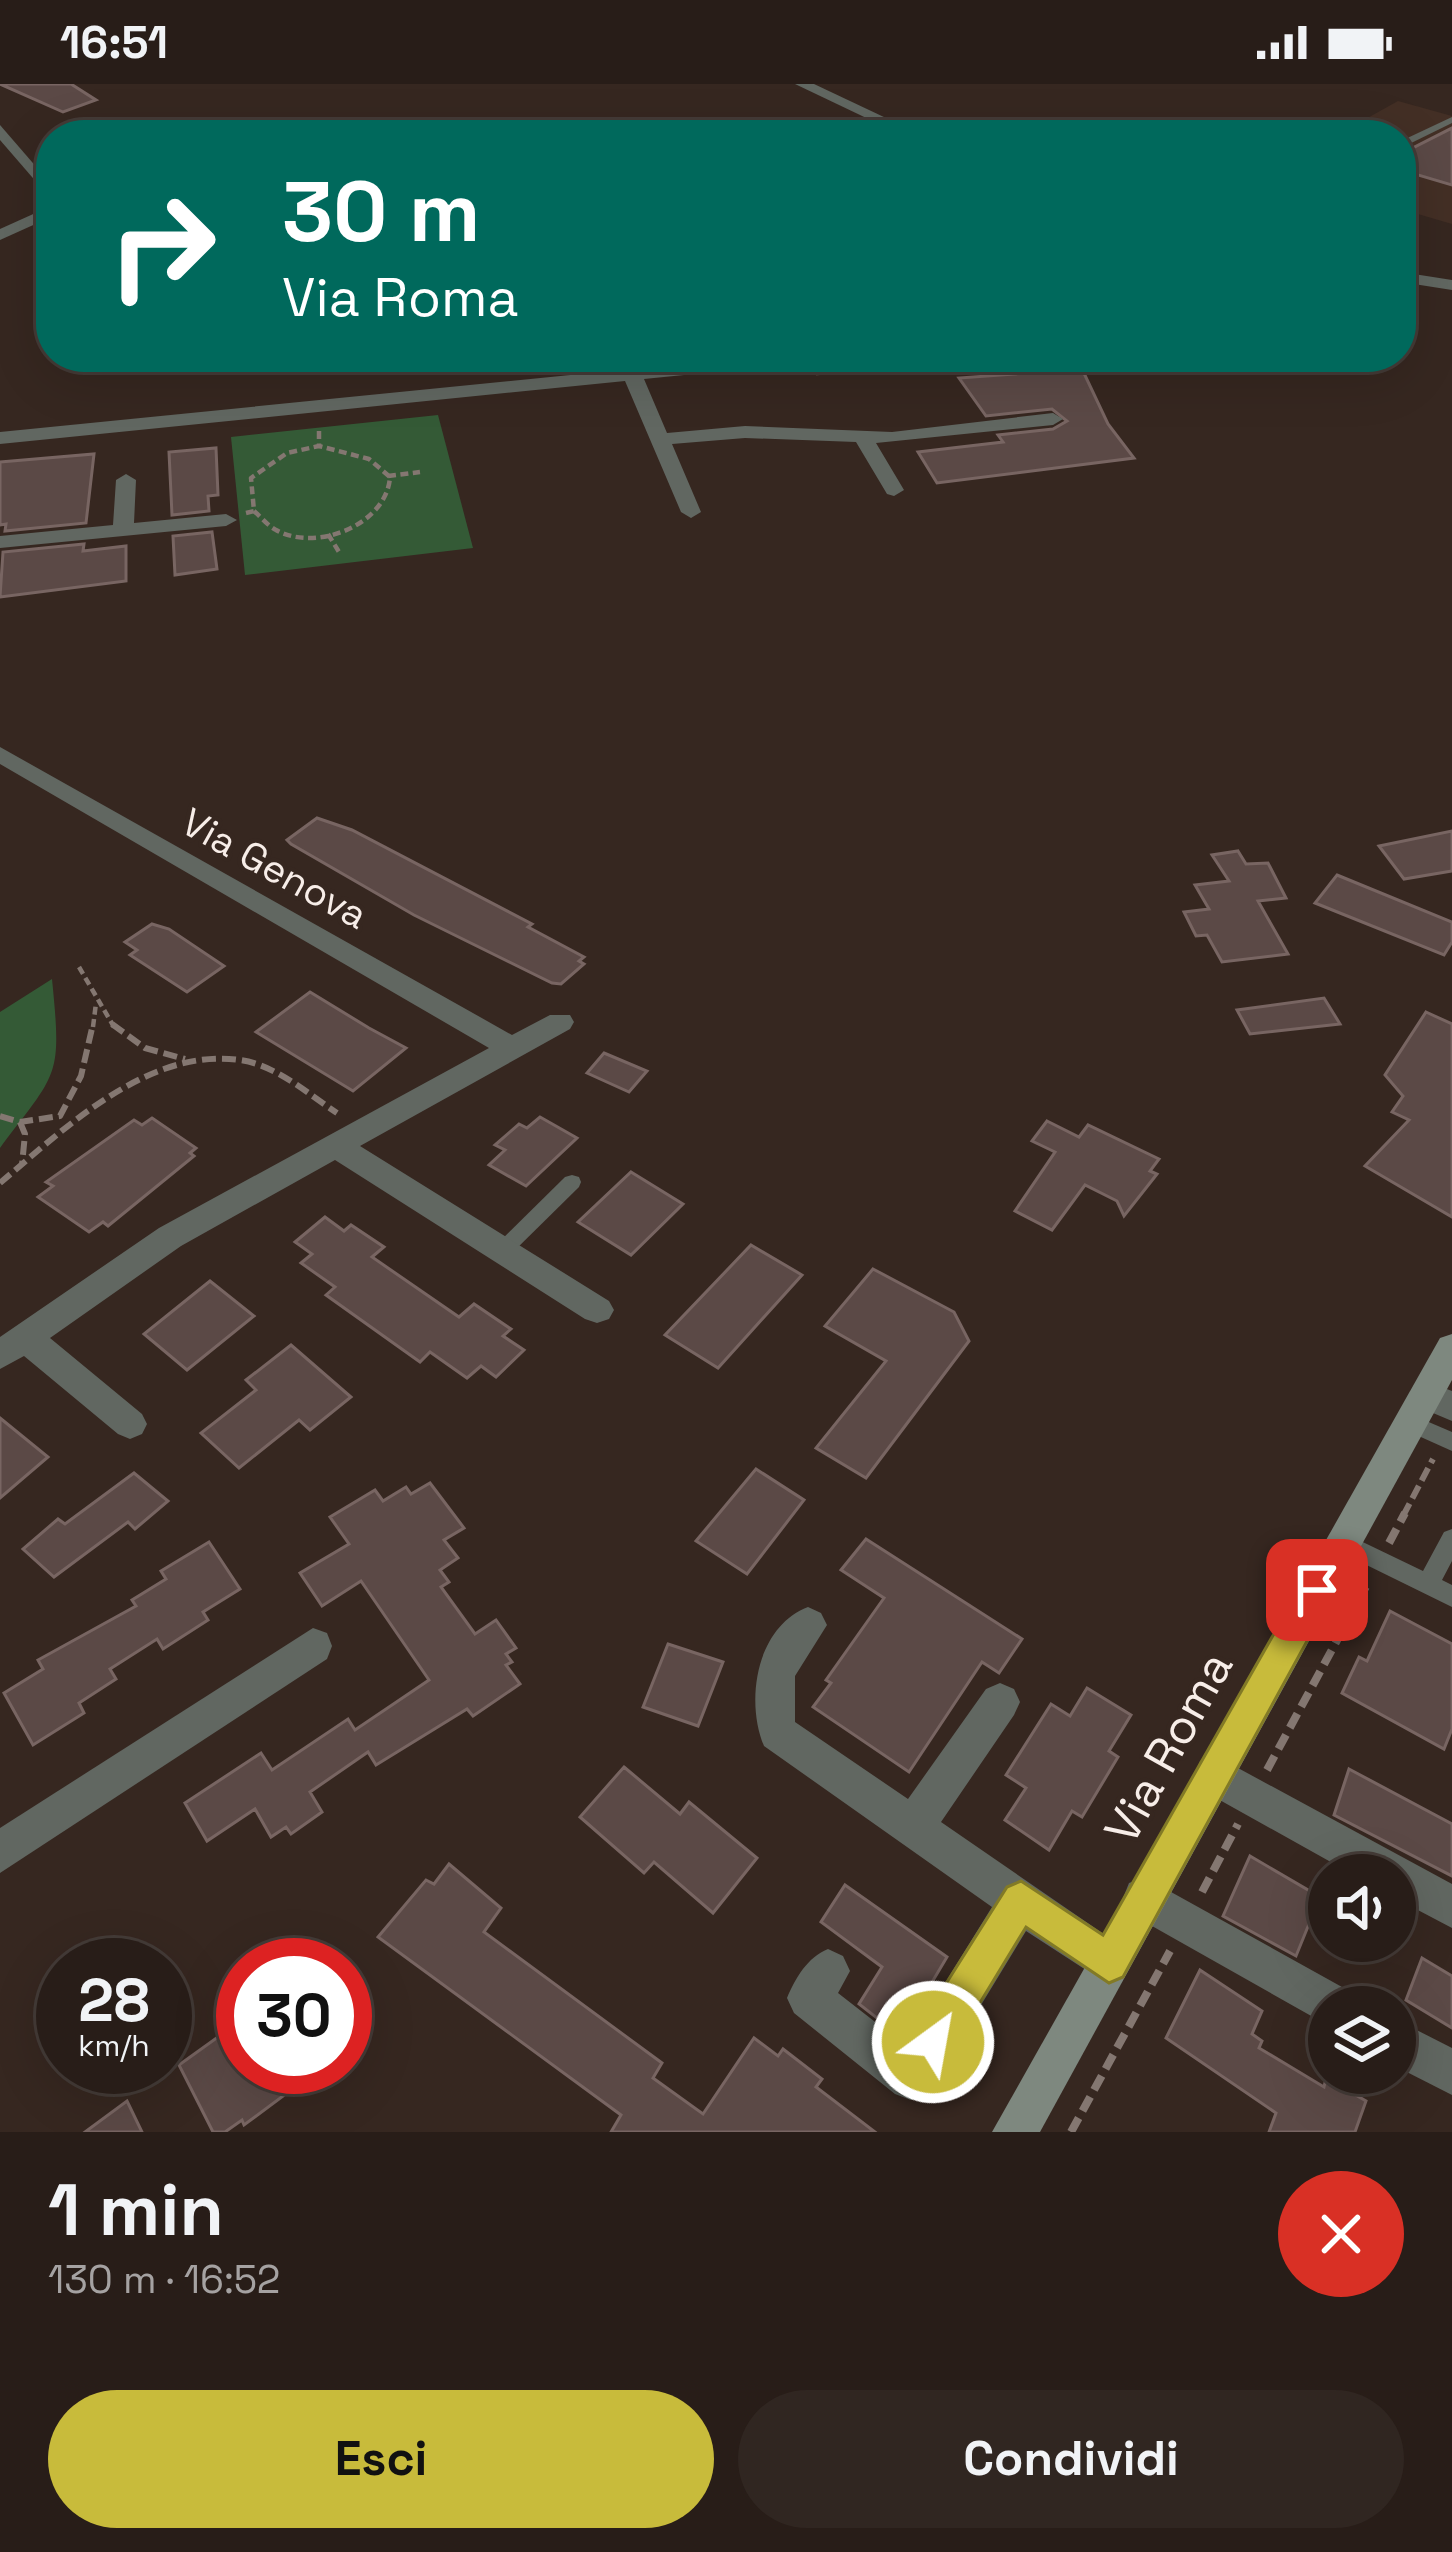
<!DOCTYPE html>
<html lang="it">
<meta charset="utf-8">
<style>
:root{--surface:#281d18;--page:#302621;--text:#f1f3f6;--muted:#a5a2a2;--line:#443b37;--accent:#c8bb3b}
body{margin:0;font-family:"Space Grotesk",sans-serif;background:var(--page);color:var(--text);height:100vh;display:flex;flex-direction:column;font-size:45px;white-space:nowrap}
*{box-sizing:border-box;margin:0}
p{font-size:39px;color:var(--muted)}
.icon{flex:none;width:66px;height:66px;fill:none;stroke:currentColor;stroke-width:2;stroke-linecap:round;stroke-linejoin:round}
.map{position:relative;height:2048px;overflow:hidden}
.sheet{display:flex;flex-direction:column;background:var(--surface);flex:1}
.sheet>*{flex:none}
.banner{position:absolute;left:36px;top:36px;width:1380px;height:252px;border-radius:48px;box-shadow:0 12px 48px #0002,0 0 0 3px var(--line);background:#00695c;color:#fff;overflow:hidden}
.controls{position:absolute;left:1308px;top:1770px;display:grid;gap:24px}
.controls a{display:grid;place-items:center;width:108px;height:108px;border-radius:50%;background:var(--surface);box-shadow:0 12px 48px #0002,0 0 0 3px var(--line);font-size:60px}
.speed{position:absolute;left:36px;top:1854px;display:flex;gap:24px;font-size:60px;font-weight:700;text-align:center}
.speed>*{display:grid;place-content:center;width:156px;height:156px;border-radius:50%;background:var(--surface);box-shadow:0 12px 48px #0002,0 0 0 3px var(--line);line-height:1}
.speed small{font-size:30px;font-weight:400}
.speed .limit{border:18px solid #d22;background:#fff;color:#111}
.pin{position:absolute;display:grid;place-items:center;width:102px;height:102px;color:#fff;margin:-51px;border-radius:24px;box-shadow:0 6px 18px #0006}
.me{position:absolute;width:132px;margin:-66px;rotate:32deg;stroke-linejoin:round;filter:drop-shadow(0 0 9px #0008)}
.turn{display:flex;align-items:center;gap:42px;height:252px;padding:0 48px;font-size:54px}
.turn .icon{width:156px;height:156px;stroke-width:2.5}
.turn b{display:block;font-size:84px;line-height:102px}
.round{display:grid;place-items:center;flex:none;width:126px;height:126px;border-radius:63px;background:var(--page)}
.headline{display:flex;align-items:center;justify-content:space-between;height:204px;padding:0 48px}
h1{font-size:72px;font-weight:700;line-height:90px}
.button{display:flex;gap:24px;margin-top:auto;padding:24px 48px}
.button a{flex:1;height:138px;border-radius:72px;background:var(--accent);color:#111;font-size:48px;font-weight:700;line-height:138px;text-align:center}
.button a+a{background:var(--page);color:var(--text)}
.status{display:flex;justify-content:space-between;align-items:center;height:84px;padding:0 60px;background:var(--surface);direction:ltr}
.status svg{height:33px;fill:currentColor}
.map>svg:first-child{display:block}
.built{fill:#432f25}
.green{fill:#345a36}
.building{fill:#5b4946;stroke:#786562;stroke-width:3}
.lines{fill:none;stroke-linecap:round;stroke-linejoin:round}
.path-far2{stroke:#847771;stroke-width:4.5;stroke-dasharray:8 4.5;stroke-linecap:butt}
.path-far1{stroke:#847771;stroke-width:6;stroke-dasharray:14 6;stroke-linecap:butt}
.path{stroke:#847771;stroke-width:8;stroke-dasharray:16 8;stroke-linecap:butt}
.lane{fill:#616761;fill-rule:evenodd}
.street{fill:#616761;fill-rule:evenodd}
.secondary{fill:#7e887f;fill-rule:evenodd}
.route{fill:#c8bb3b;stroke:#827a26;stroke-width:3}
.labels{text-anchor:middle;stroke-width:9;stroke-linejoin:round;paint-order:stroke}
.street-label{font-size:39px;fill:#f7ede8;stroke:#362720}
.near-street-label{font-size:48px;fill:#f7ede8;stroke:#362720}
</style>
<div class="status"><b>16:51</b><svg viewBox="0 0 49 12"><path d="M0 12V9h3v3zM5 12V6h3v6zM10 12V3h3v9zM15 12V0h3v12zM26 1h20v11H26zM47 4h2v5h-2z"/></svg></div>
<div class="map">
<svg width="1452" height="2048" viewBox="0 0 1452 2048">
<rect width="100%" height="100%" fill="#362720"/>
<!-- built -->
<path class="built" d="M1398,17L1452,32V140L1411,128L1401,134V51H1337Z"/>
<!-- green -->
<g class="green">
<path d="M438,331L473,464L245,491L231,353Z"/>
<path d="M52,895C62,995 58,987 0,1064V928Z"/>
</g>
<!-- building -->
<g class="building">
<path d="M0,0H71L96,16L63,28Z"/>
<path d="M1452,44V101L1401,86V70Z"/>
<path d="M1082,285L1108,340L1134,374L937,399L918,368L1003,358L998,351L1053,345L1067,337L1052,325L986,332L959,294Z"/>
<path d="M216,364L218,411L208,412L209,427L172,431L169,368Z"/>
<path d="M94,370L86,439L5,447L6,440L0,441V378Z"/>
<path d="M212,448L217,485L175,491L173,452Z"/>
<path d="M84,460L83,467L126,462V497L0,513L3,468Z"/>
<path d="M317,734L352,746L532,840L528,843L584,873L579,877L584,880L561,900L552,899L414,831L291,760L287,756Z"/>
<path d="M1452,747V787L1404,795L1379,762Z"/>
<path d="M1238,767L1246,780L1268,779L1286,814L1258,817L1288,870L1222,878L1207,851L1196,852L1184,828L1209,825L1195,801L1229,797L1212,771Z"/>
<path d="M1337,791L1452,838V858L1444,871L1315,819Z"/>
<path d="M152,840L169,845L224,882L187,908L130,871L137,866L125,858Z"/>
<path d="M310,908L369,944L406,964L353,1007L256,948Z"/>
<path d="M1324,914L1340,940L1250,950L1237,926Z"/>
<path d="M1426,928L1452,940V1133L1365,1082L1409,1036L1392,1028L1403,1012L1385,991Z"/>
<path d="M604,969L647,987L629,1008L587,989Z"/>
<path d="M540,1033L577,1054L526,1102L489,1081L505,1066L495,1061L519,1040L527,1044Z"/>
<path d="M152,1034L196,1064L190,1069L194,1072L108,1142L103,1138L89,1148L38,1113L53,1102L46,1098L134,1036L142,1041Z"/>
<path d="M1047,1037L1079,1053L1088,1041L1159,1075L1150,1087L1157,1090L1124,1132L1117,1117L1085,1101L1052,1146L1015,1127L1055,1068L1032,1057Z"/>
<path d="M631,1088L683,1120L631,1171L578,1138Z"/>
<path d="M325,1133L344,1147L351,1141L384,1163L372,1173L459,1233L474,1220L511,1245L503,1252L524,1266L496,1293L481,1282L467,1294L430,1268L420,1278L326,1211L335,1203L301,1179L312,1170L295,1158Z"/>
<path d="M751,1161L802,1191L718,1284L665,1251Z"/>
<path d="M873,1185L954,1228L969,1257L866,1394L816,1364L886,1277L825,1242Z"/>
<path d="M210,1197L254,1232L187,1286L144,1250Z"/>
<path d="M291,1261L351,1313L310,1346L299,1336L239,1384L201,1349L256,1306L246,1296Z"/>
<path d="M0,1334L48,1373L0,1414Z"/>
<path d="M756,1385L804,1416L747,1490L696,1457Z"/>
<path d="M134,1389L168,1417L135,1445L128,1438L54,1493L23,1465L58,1435L65,1440Z"/>
<path d="M430,1399L464,1444L444,1456L458,1474L440,1486L449,1498L441,1503L475,1550L496,1536L516,1564L506,1570L512,1578L506,1581L520,1600L473,1632L467,1625L376,1681L368,1668L310,1708L322,1728L291,1750L286,1743L271,1753L255,1725L207,1757L185,1719L261,1669L272,1686L348,1635L355,1646L429,1596L361,1497L322,1522L300,1489L349,1460L330,1433L375,1406L383,1417L406,1403L411,1410Z"/>
<path d="M866,1455L1022,1555L999,1589L982,1578L909,1688L813,1623L831,1599L826,1596L884,1514L841,1486Z"/>
<path d="M209,1458L240,1505L203,1528L208,1536L163,1565L157,1555L110,1585L116,1595L79,1619L84,1629L33,1661L4,1609L43,1585L38,1576L136,1522L132,1516L166,1495L161,1487Z"/>
<path d="M1390,1527L1452,1560V1645L1444,1665L1342,1609L1359,1573L1367,1577Z"/>
<path d="M668,1560L723,1578L698,1642L643,1623Z"/>
<path d="M1087,1604L1131,1631L1109,1667L1118,1673L1082,1733L1072,1727L1049,1766L1005,1736L1026,1704L1006,1691L1051,1620L1070,1632Z"/>
<path d="M624,1683L680,1730L689,1718L757,1774L713,1829L654,1778L644,1789L580,1733Z"/>
<path d="M1349,1685L1452,1740V1792L1334,1731Z"/>
<path d="M1250,1772L1320,1813L1296,1872L1223,1832Z"/>
<path d="M449,1780L501,1824L484,1848L662,1979L653,1994L703,2030L754,1954L778,1972L783,1965L822,1995L816,2003L875,2048H611L621,2031L378,1853L426,1796L434,1800Z"/>
<path d="M845,1801L947,1873L900,1952L859,1920L882,1883L821,1838Z"/>
<path d="M1422,1874L1452,1892V1944L1406,1916Z"/>
<path d="M1200,1886L1262,1927L1252,1950L1262,1957L1259,1964L1324,2003L1326,1994L1366,2017L1355,2048H1269L1276,2029L1166,1954Z"/>
<path d="M243,1935V1983H322L244,2041L242,2036L225,2048H213L179,1981Z"/>
<path d="M127,2017L142,2048H85Z"/>
</g>
<g class="lines">
<!-- path-far2 -->
<g class="path-far2">
<path d="M816,289L986,281L1038,273"/>
<path d="M388,392L420,388"/>
<path d="M254,427C261,433 268,442 276,446C317,469 387,440 390,393L369,375L319,362"/>
<path d="M246,429L254,427L251,394L287,369L319,362V344"/>
<path d="M328,450L339,468"/>
<path d="M79,883L114,943"/>
<path d="M93,943L96,919"/>
</g>
<!-- path-far1 -->
<g class="path-far1">
<path d="M112,940L145,964L185,975"/>
<path d="M0,1032L20,1038L60,1032L81,992L93,940"/>
<path d="M20,1038L25,1050L22,1081"/>
<path d="M0,1099C64,1045 148,963 240,976C276,981 308,1010 337,1029"/>
<path d="M1403,1432L1433,1375"/>
</g>
<!-- path -->
<g class="path">
<path d="M1389,1459L1405,1429"/>
<path d="M1267,1686L1369,1497"/>
<path d="M1202,1808L1238,1740"/>
<path d="M1071,2048L1170,1867"/>
</g>
<!-- lane -->
<g class="lane">
<path d="M1452,33V39L1401,64V57Z"/>
<path d="M572,1091L579,1093L581,1098L579,1103L509,1172H495L492,1167L495,1162L565,1093Z"/>
<path d="M1410,1330L1452,1348V1367L1403,1345L1400,1339L1403,1333Z"/>
<path d="M1452,1445V1477L1442,1496L1452,1501V1523L1336,1466L1333,1459L1336,1452L1344,1449L1423,1487L1444,1448Z"/>
</g>
<!-- street -->
<g class="street">
<path d="M795,0H814L922,51H902Z"/>
<path d="M0,41L51,100V115L0,56Z"/>
<path d="M260,46L304,51H252Z"/>
<path d="M51,122V133L0,156V145Z"/>
<path d="M1401,188L1452,196V206L1401,198Z"/>
<path d="M750,273H814L805,279L644,295L667,349L745,342L892,348L1053,329L1063,335L1053,341L876,359L904,406L894,412L887,410L856,358L745,354L672,360L701,428L691,434L681,428L625,297L0,360V348Z"/>
<path d="M126,390L136,396L134,439L226,430L237,436L226,442L0,464V452L113,441L116,396Z"/>
<path d="M0,663L512,951L550,931H570L574,938L570,945L360,1062L609,1217L614,1226L609,1235L597,1239L585,1235L335,1076L181,1162L50,1254L142,1330L147,1340L142,1350L130,1355L118,1350L24,1272L0,1285V1253L159,1144L489,964L0,680Z"/>
<path d="M1426,1297L1452,1307V1337L1414,1321L1409,1311L1414,1301Z"/>
<path d="M808,1523L821,1529L827,1541L795,1592V1638L908,1715L986,1605L1000,1599L1014,1605L1020,1618L1014,1631L941,1738L1124,1864L1131,1879L1124,1894L1109,1901L1026,1847L927,2010L911,2016L895,2010L794,1929L787,1914C796,1893 807,1874 828,1865L843,1872L850,1887L838,1909L906,1962L992,1823L764,1662C745,1617 756,1543 808,1523Z"/>
<path d="M313,1544L327,1549L332,1562L327,1575L0,1789V1744Z"/>
<path d="M1214,1671L1452,1800V1844L1395,1814V1791H1354L1200,1705L1194,1691L1200,1677Z"/>
<path d="M1144,1793L1351,1908L1358,1923H1329V1942L1129,1829L1123,1814L1129,1799Z"/>
<path d="M1395,1935L1452,1964V2011L1395,1982Z"/>
</g>
<!-- secondary -->
<path class="secondary" d="M1452,1250V1296L1040,2048H992L1440,1254Z"/>
</g>
<!-- route -->
<path class="route" d="M1317,1491L1329,1495L1334,1506L1329,1517L1123,1893L1109,1899L1026,1843L947,1973L933,1979L918,1973L913,1958L918,1944L1007,1803L1021,1797L1103,1851L1305,1495Z"/>
<g class="labels">
<!-- street labels -->
<g class="street-label">
<text transform="translate(275 784) rotate(29)" y="14">Via Genova</text>
</g>
<!-- near-street labels -->
<g class="near-street-label">
<text transform="translate(1168 1663) rotate(-61)" y="17">Via Roma</text>
</g>
</g>
</svg>
<div class="controls">
<a><svg class="icon" aria-label="sound" viewBox="0 0 24 24"><path d="M4 9h4l5-4v14l-5-4H4zM17 9q2 3 0 6"/></svg></a>
<a><svg class="icon" aria-label="layers" viewBox="0 0 24 24"><path d="M12 4l9 5-9 5-9-5zM3 14l9 5 9-5"/></svg></a>
</div>
<div class="speed"><div>28<small>km/h</small></div><div class="limit">30</div></div>
<div class="pin" style="left:1317px;top:1506px;background:#d93025"><svg class="icon" aria-label="arrive" viewBox="0 0 24 24"><path d="M6 21V4h12l-3 4 3 4H6"/></svg></div>
<svg class="me" style="left:933px;top:1958px" viewBox="-20 -20 40 40"><circle r="17" fill="#c8bb3b" stroke="#fff" stroke-width="3"/><path d="M0-11L8 9 0 5-8 9z" fill="#fff"/></svg>
<div class="banner">
<div class="turn"><svg class="icon" aria-label="right" viewBox="0 0 24 24"><path d="M7 20v-9h11M14 6l5 5-5 5"/></svg><div><b>30 m</b>Via Roma</div></div>
</div>
</div>
<section class="sheet">
<div class="headline"><div><h1>1 min</h1><p>130 m · 16:52</p></div><a class="round" style="background:#d93025;color:#fff"><svg class="icon" aria-label="close" viewBox="0 0 24 24"><path d="M6 6l12 12M18 6L6 18"/></svg></a></div>
<div class="button"><a>Esci</a><a>Condividi</a></div>
</section>
